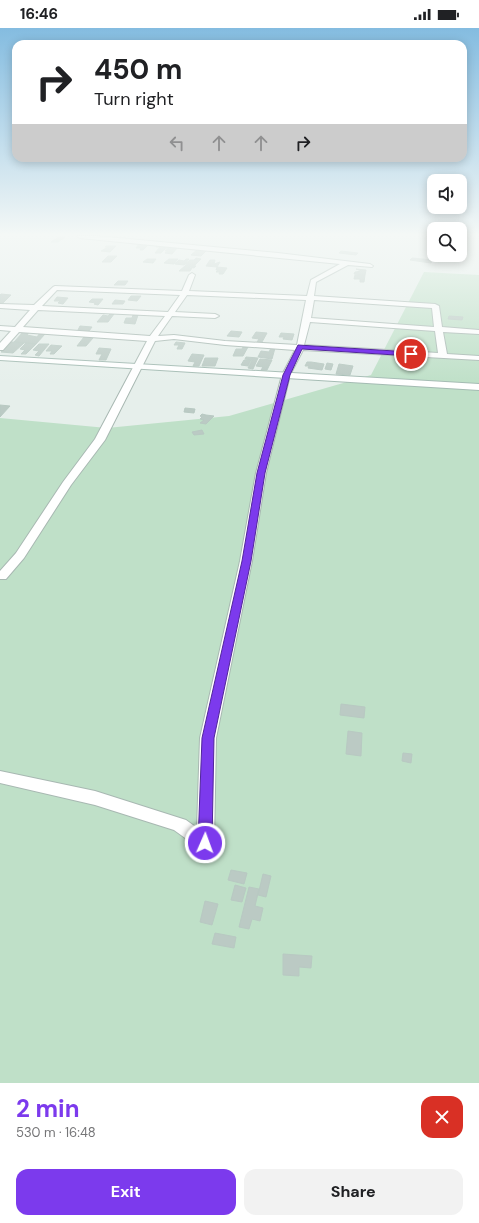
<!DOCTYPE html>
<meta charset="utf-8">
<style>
:root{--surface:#fff;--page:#f2f2f2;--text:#202124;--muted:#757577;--accent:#7c3aed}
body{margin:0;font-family:"DM Sans",sans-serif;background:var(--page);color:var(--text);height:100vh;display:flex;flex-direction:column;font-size:15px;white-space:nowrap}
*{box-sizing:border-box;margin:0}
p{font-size:13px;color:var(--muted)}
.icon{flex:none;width:22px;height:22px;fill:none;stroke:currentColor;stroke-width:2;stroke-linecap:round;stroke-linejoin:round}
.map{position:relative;height:1055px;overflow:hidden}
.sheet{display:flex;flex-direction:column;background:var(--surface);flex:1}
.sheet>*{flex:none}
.guide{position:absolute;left:12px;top:12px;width:455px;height:122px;border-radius:12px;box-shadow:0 2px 10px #0003;background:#fff;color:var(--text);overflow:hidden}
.buttons{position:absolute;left:427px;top:146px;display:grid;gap:8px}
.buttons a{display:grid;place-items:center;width:40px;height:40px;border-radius:8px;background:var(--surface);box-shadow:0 2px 10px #0003;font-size:20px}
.pin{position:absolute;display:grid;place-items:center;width:34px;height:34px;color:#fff;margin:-17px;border:2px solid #fff;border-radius:50%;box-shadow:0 1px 4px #0007}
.me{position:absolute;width:44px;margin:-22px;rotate:2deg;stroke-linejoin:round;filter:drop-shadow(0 0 3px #0008)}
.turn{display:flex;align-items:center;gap:14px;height:84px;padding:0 16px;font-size:18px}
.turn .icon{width:52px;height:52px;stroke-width:2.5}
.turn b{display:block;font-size:28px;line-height:34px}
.lanes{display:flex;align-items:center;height:38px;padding:0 16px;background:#0003;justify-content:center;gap:20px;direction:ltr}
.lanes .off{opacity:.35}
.round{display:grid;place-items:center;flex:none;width:42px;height:42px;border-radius:12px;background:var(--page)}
.headline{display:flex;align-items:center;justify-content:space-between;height:68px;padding:0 16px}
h1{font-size:24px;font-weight:700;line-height:30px;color:var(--accent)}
.cta{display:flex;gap:8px;margin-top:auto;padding:8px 16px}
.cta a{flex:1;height:46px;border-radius:12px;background:var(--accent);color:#fff;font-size:16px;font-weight:700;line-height:46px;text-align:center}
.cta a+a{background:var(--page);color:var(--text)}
.status{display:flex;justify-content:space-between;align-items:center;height:28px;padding:0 20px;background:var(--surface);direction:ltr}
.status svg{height:11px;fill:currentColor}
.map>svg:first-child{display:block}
.green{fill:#bfe0c8}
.building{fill:#bbcac4;stroke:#b8c9c2}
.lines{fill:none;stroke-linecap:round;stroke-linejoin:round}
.street-casing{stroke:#a8b8b2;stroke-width:2}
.secondary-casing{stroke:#a4bbb3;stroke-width:2}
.street{fill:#fff;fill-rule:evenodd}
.secondary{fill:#fff;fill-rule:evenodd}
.route{fill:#7c3aed;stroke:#51269a}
</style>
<div class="status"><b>16:46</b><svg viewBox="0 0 49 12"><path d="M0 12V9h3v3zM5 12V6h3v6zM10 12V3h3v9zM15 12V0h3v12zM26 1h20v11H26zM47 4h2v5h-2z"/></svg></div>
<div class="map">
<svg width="479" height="1055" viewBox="0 0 479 1055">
<rect width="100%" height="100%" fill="#e6efeb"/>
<!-- green -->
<path class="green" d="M424,244L479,247V1055H0V390L107,400L229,388L371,347Z"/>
<!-- building -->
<g class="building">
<path d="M59,209H65L58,214H51Z"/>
<path d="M139,216L148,217L143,222H140L141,220H136Z"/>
<path d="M158,217L168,218L161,225H155L160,219H156Z"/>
<path d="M106,218H116L110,224L101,223L108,219H105Z"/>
<path d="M174,218L178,219L172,226L165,225L168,223H165L168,219Z"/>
<path d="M198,221L207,222L201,228L191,227Z"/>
<path d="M341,223L358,225L356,227L339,225Z"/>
<path d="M108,228H117L111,234H102Z"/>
<path d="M437,228L446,229L443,233L434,232Z"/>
<path d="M196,230L201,231L195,237L185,236L190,232H194Z"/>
<path d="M412,230L433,232L431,235L410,232Z"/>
<path d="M147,231H156L153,235L143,234Z"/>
<path d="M169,231H178L174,236L164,235Z"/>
<path d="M186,231H189L184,237L175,236L179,232L184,233Z"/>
<path d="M210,232H215L214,236L220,234L217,239L206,238Z"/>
<path d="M186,237H190L196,238L194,240L190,239L189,240H192L190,243H179Z"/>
<path d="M217,239L227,240L223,246H219L220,244H216L218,242H216Z"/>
<path d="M356,241L366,242L365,247L354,246L355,244L362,243Z"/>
<path d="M355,247H365L364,254H360V251H354Z"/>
<path d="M118,253H128L125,257H114Z"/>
<path d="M0,267L1,266L11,267L3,275H0Z"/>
<path d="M131,268H141L137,273L128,272Z"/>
<path d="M57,269L68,270L63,276L58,275L60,273H54Z"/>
<path d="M92,271H103L98,277L94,276L96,275L89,274Z"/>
<path d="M115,272L125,273L123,276H112Z"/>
<path d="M110,286H114L108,294H97L103,287L108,288Z"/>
<path d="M133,287H138L135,296L124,295L126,290H132Z"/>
<path d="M449,288L463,289L462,292L448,291Z"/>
<path d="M80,298L92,299L89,303L78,302Z"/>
<path d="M231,303L242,304L239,309L227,308Z"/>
<path d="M23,304H29L27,307L37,309L40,305L45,306L36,316L14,314Z"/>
<path d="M256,304L267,305L262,314H257L259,311L252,310Z"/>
<path d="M281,305L294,306L292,312L283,311L284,309H279Z"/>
<path d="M84,309L93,310L86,318H77Z"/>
<path d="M12,314L24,315L13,325L1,324Z"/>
<path d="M176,314L185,315L182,321H177L179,317H174Z"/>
<path d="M26,315L36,316L26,326H21L25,322L20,321Z"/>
<path d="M39,316H49L39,328L35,327L39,323L33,322Z"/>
<path d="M51,317L62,318L54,326H50L52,323H46Z"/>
<path d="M243,319H248L243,328H233L236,321H242Z"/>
<path d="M99,320L111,321L106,332H99L102,326H96Z"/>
<path d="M271,320H275L272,331L258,329L261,323L269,324Z"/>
<path d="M192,326L204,327L199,338H193L195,334L188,333Z"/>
<path d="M246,329L258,330L253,341L248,340L252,332L245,331Z"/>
<path d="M205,330H218L215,338H202Z"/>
<path d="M260,331L272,332L267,342H261L263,339L256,338Z"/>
<path d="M244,332H251L248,338L241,337Z"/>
<path d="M307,334H311L324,336L322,342L308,340L309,338H305Z"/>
<path d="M327,335L333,336L331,342L325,341Z"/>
<path d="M339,336L353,338L350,347L336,346Z"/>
<path d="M0,377L10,378L0,389Z"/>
<path d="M185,380L195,381L194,385L184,384Z"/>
<path d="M202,386L206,387L214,388L206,396L200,395L204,392L200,391L202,389L200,388Z"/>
<path d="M202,402L204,406L194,407L192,404Z"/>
<path d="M341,676L365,679L364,690L340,687Z"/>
<path d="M348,703L362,705L361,728L346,726Z"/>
<path d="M403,725L412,726L411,735L402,733Z"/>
<path d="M231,842L247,845L244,856L228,852Z"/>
<path d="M263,846L271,848L266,869L258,867Z"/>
<path d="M235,857L246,860L242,874L231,872Z"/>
<path d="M249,859L259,861L255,878L263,880L260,893L252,891L249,901L239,899Z"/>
<path d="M205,873L218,876L212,897L200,894Z"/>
<path d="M215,905L236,909L234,920L212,916Z"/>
<path d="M283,926L312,928L311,940L299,939V948L283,947Z"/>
</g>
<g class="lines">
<defs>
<path id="street" d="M77,208H97L278,225L370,236L373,238L372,239L348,237L316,254L314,268L435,276L439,278L442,299L479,302V306L443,304L447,326L479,328V332L303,322L290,347L266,445L252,533L216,710L214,815L211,820L205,822L199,820L174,802L95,777L0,755V743L95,763L186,792L197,800L200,710L240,533L256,445L282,347L295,322L225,317L174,311L155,313L105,412L71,457L24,530L6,551H0V543L16,525L63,454L95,411L147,313L19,304L3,322H0V315L11,303L0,302V298L15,299L30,282L0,280V276L34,277L53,259L55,258L182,263L189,247L192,245L195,247L189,263L307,268L311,252L340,236L80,210ZM57,262L180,267L168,284L42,278ZM187,267L306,272L297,317L225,313L174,307L158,308L172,288L215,290L219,288L215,286L175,284ZM314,272L432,280L434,299L311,290ZM38,282L165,288L150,308L23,299ZM310,294L435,303L438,325L304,317Z"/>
<path id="secondary" d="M0,328L479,356V362L0,332Z"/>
</defs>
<!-- street casing -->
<use href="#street" class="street-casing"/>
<!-- secondary casing -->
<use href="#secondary" class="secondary-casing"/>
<!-- street -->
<use href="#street" class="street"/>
<!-- secondary -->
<use href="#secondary" class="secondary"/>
</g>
<!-- sky -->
<linearGradient id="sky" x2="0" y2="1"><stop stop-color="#84bce0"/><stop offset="0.58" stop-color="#f4f8f6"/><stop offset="1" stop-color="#f4f8f6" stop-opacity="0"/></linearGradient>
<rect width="479" height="356" fill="url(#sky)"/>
<!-- route -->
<path class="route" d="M298,317L411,324L414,326L411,328L302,321L290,347L265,445L251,533L214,710L212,815L210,819L205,821L200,819L198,815L202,710L242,533L257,445L283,347Z"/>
</svg>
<div class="buttons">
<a><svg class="icon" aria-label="sound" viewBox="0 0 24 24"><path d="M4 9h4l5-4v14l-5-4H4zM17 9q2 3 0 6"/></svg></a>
<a><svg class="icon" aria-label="search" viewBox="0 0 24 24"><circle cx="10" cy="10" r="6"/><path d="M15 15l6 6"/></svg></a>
</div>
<div class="pin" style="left:411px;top:326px;background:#d93025"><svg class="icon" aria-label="arrive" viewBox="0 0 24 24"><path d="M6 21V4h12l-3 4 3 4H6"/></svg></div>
<svg class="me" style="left:205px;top:815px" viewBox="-20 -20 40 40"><circle r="17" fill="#7c3aed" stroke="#fff" stroke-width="3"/><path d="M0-11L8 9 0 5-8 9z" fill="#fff"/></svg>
<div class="guide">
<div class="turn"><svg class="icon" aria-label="right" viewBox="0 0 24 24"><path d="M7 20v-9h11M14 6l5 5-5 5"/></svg><div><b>450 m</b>Turn right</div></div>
<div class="lanes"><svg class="icon off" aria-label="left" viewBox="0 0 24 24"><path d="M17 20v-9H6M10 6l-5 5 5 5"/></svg><svg class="icon off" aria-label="ahead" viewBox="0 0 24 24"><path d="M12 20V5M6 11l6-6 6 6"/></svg><svg class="icon off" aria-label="ahead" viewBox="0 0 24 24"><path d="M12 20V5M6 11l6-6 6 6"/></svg><svg class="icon" aria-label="right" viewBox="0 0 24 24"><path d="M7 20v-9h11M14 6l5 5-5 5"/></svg></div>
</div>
</div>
<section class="sheet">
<div class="headline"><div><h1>2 min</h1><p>530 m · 16:48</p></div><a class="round" style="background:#d93025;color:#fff"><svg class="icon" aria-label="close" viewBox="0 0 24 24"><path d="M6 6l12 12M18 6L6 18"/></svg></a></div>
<div class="cta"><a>Exit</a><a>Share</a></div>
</section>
